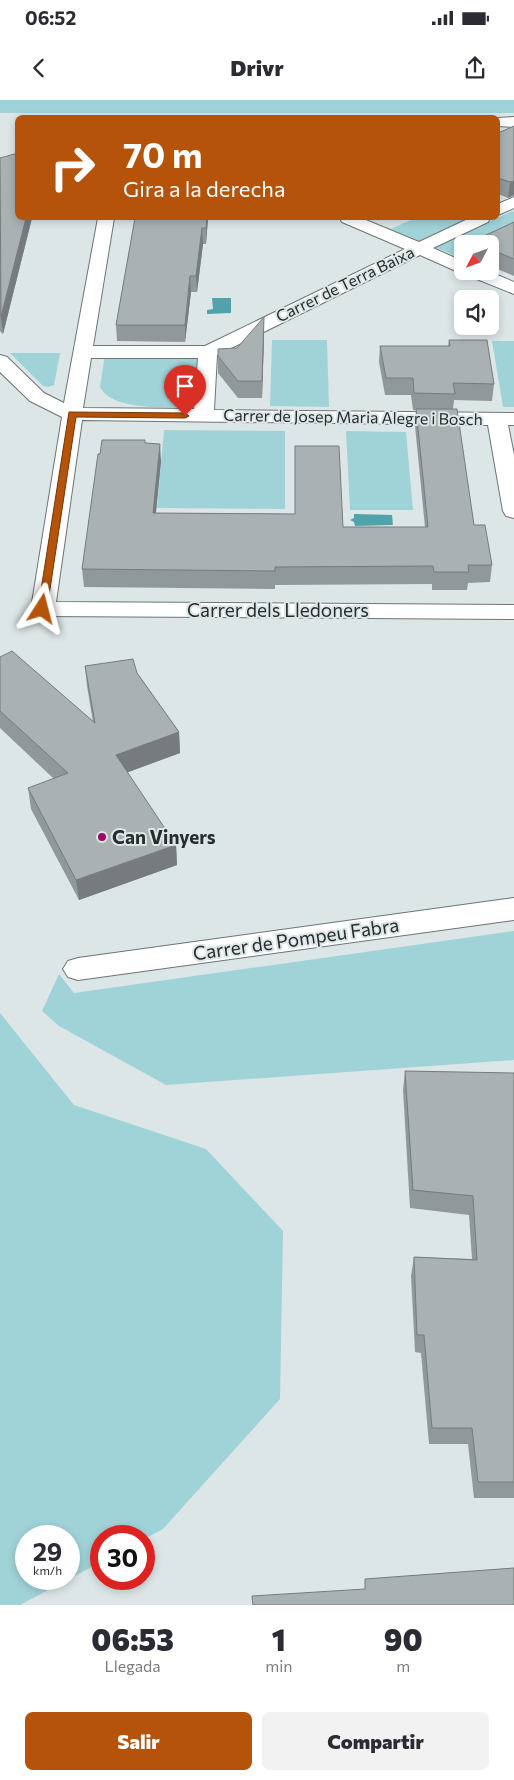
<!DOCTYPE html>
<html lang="es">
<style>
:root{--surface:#fff;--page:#f2f2f3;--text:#2b2b33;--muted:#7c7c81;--accent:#b45309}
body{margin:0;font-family:Commissioner,sans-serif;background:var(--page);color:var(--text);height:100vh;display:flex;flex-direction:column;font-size:19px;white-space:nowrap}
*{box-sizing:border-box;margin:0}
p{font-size:16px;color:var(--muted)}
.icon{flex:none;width:28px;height:28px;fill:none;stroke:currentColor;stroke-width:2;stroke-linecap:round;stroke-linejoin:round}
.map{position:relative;height:1505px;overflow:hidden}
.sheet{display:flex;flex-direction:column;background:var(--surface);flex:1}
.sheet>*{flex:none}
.hud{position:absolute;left:15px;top:15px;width:485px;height:105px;border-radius:8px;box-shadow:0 2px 8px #0003;background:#b45309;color:#fff;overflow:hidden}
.needle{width:32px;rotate:229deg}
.controls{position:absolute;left:454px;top:135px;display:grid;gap:10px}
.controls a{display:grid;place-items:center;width:45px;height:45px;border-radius:8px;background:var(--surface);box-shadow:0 2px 8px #0003;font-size:25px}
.speed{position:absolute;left:15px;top:1425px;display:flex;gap:10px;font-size:25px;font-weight:700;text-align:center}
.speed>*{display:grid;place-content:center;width:65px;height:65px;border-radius:50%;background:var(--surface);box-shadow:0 2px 8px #0003;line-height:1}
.speed small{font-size:12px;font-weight:400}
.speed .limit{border:8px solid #d22;background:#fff;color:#111}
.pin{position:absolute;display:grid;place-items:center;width:42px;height:42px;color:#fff;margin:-51px -21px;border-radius:50% 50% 50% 0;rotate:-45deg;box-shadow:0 0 5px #0007}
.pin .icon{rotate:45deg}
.me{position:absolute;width:55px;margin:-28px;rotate:9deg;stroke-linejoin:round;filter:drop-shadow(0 0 4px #0008)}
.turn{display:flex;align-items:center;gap:18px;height:105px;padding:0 25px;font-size:22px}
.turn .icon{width:65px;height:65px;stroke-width:2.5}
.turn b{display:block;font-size:35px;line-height:42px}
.eta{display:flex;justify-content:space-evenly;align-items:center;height:85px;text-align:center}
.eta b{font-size:30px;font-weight:800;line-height:35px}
.primary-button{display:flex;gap:10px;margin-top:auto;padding:10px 25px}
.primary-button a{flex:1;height:58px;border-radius:8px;background:var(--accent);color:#fff;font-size:20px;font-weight:800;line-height:58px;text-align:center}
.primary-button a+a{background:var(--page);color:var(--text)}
.status{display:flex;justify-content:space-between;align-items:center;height:35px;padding:0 25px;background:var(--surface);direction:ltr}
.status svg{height:14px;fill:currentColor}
header{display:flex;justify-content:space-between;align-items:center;height:65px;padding:0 25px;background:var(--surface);font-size:22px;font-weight:800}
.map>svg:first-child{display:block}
.green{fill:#a0d3d8;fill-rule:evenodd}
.water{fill:#50a3ab}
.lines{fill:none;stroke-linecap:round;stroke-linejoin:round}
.street-casing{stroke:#6d7576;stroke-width:2}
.street{fill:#fff;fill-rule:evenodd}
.wall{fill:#919899}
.shaded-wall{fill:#767c7d}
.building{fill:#a9b1b2;stroke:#767c7d}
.route{fill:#b45309;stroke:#753606}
.poi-dot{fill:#9a0c5d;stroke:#dde6e7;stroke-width:2}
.labels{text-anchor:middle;stroke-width:4;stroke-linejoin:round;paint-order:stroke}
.far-street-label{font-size:16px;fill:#282c2c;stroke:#dde6e7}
.street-label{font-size:19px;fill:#282c2c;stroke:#dde6e7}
.poi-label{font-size:19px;font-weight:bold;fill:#282c2c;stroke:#dde6e7;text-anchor:start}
</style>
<div class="status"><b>06:52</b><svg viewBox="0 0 49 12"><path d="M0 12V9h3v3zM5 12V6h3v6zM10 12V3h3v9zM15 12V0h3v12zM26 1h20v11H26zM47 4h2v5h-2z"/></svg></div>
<header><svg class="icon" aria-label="back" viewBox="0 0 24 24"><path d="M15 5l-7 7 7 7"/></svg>Drivr<svg class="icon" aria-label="share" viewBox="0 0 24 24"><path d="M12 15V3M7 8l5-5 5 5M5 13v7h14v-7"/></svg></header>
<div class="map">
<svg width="514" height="1505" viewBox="0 0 514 1505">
<rect width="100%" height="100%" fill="#dde6e7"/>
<!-- green -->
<g class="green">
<rect x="0" y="0" width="514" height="13"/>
<path d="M512,111L514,112V136L490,144H462V159L435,147Z"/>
<path d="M415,118H469L419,141L391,129Z"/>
<path d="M272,240H327L329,307L270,306Z"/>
<path d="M492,241H514V307H503Z"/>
<path d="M106,248L216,254L213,306C186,306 114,315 100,287Z"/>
<path d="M10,253H60L54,285L48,287L43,286Z"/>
<path d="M164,330L285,331V409L157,408Z"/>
<path d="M346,331L406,332L413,410H350Z"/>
<path d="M514,831V960L166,985L59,926L42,911L59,874L74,893Z"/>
<path d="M0,913L74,1005L206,1049L283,1131L280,1299L163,1429L144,1439V1436H101V1462L20,1505H0ZM26,1436H69V1479H26Z"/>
</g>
<!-- water -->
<g class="water">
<path d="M212,198H231V213L207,214V210L213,209Z"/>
<path d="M354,414L392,415L393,425L355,426L354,422L350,420L354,418Z"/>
</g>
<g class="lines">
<defs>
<g id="street">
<path d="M514,17V27L498,26V18Z"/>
<path d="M514,97V108L498,115V104Z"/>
<path d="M98,118H114L93,246H205L405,149L342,122L340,118H361L419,142L470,118H490L488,122L433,148L462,161V171H488L514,182V194L467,175L465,172L456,171L420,155L217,255L214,310L514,313V325H508L514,355V418L506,416L503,411L488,325L82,320L56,502L514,505V519L43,516L35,514L31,509L62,317L30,301L0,272V255L7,257L44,293L64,303ZM91,258H198L194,309L83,308Z"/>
<path d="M514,798V820L78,880L68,877L63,869L68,861L78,858Z"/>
</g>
</defs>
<!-- street casing -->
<use href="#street" class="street-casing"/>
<!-- street -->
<use href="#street" class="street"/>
</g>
<!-- wall -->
<g class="wall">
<path d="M514,26V95L508,98L498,94V33Z"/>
<path d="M0,58L18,118H32L3,234L0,231Z"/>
<path d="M135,118H208L206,144H203L197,192H191L185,242L117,241L116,225Z"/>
<path d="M514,122V176L490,166V144H480V138Z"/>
<path d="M264,234L262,298H238L218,273V256L237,248Z"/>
<path d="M449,240L494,284L492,301L454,300L453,309L474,425L492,465L490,482L468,483L467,490H432V484L275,485V489L84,487L82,469L100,354L145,343L161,361L156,413L295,414V346L343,427H425L415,326L416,310H413L411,295H385L379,262L380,246H448Z"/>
<path d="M0,557L93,622L87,586L85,566L137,573L179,632L180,653L127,672L176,745L177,765L79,800L31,709L28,688L54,679L0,628Z"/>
<path d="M405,971L514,973V1398H474L468,1344H429L421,1253L415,1252L411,1176L414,1157L472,1159L469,1115L410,1108L403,990Z"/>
</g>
<!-- shaded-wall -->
<g class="shaded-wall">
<path d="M514,81V95L508,98L510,82Z"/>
<path d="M26,118H32L3,234L1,217Z"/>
<path d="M207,118H208L206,144V128Z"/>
<path d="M202,128L203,144L197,192L196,176Z"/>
<path d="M190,176L191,192L185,242V225Z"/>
<path d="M264,217V234L262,298V281Z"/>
<path d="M160,344L161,361L154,431L153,413Z"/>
<path d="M179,632L180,653L118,676L116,655Z"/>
<path d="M176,745L177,765L79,800L76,780Z"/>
</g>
<!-- building -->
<g class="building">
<path d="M514,26V81L510,82L498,78V33Z"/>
<path d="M18,53V118H26L1,217L0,58Z"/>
<path d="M135,118H207L206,128H202L196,176H190L185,225H116Z"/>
<path d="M514,122V159L490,149V144L492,143L480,138Z"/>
<path d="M264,217L262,281H238L218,256V249L237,248Z"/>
<path d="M449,240H487L494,284L453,283L455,294L414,293L413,278H386L380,246H450Z"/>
<path d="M416,309H457L474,425H485L492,465H468L469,472H434L433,466L275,467V471L82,469L98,354H100L102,340H145V343L160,344L153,413L295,414V346H339L343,427H428Z"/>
<path d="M12,551L95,623L85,566L133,559L137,573L179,632L116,655L176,745L76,780L28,688L68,673L0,611V557Z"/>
<path d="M405,971L514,973V1382H478L472,1328H432L424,1235H417L414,1157L477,1160L473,1096L413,1090Z"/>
<path d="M514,1468V1505H253L252,1496L365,1489V1479Z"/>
</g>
<!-- route -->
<path class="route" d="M69,312L185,313L189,316L185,318L76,317L47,509L42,512L38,509Z"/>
<!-- markers -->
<circle class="poi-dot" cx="102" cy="737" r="5"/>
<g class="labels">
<!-- far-street labels -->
<g class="far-street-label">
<text transform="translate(345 184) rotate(-26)" y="6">Carrer de Terra Baixa</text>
<text transform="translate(353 317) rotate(1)" y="6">Carrer de Josep Maria Alegre i Bosch</text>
</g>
<!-- street labels -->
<g class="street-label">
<text x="278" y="517">Carrer dels Lledoners</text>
<text transform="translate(296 839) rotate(-8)" y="7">Carrer de Pompeu Fabra</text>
</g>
<!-- poi labels -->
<g class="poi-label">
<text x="112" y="744">Can Vinyers</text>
</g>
</g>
</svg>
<div class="controls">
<a><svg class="needle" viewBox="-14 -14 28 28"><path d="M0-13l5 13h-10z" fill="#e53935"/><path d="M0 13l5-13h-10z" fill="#7c7c81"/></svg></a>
<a><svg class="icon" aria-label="sound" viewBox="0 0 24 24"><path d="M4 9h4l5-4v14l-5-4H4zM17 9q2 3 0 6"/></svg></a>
</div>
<div class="speed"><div>29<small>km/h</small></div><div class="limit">30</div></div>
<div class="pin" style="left:185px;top:316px;background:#d93025"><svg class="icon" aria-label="arrive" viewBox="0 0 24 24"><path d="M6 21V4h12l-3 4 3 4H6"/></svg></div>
<svg class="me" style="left:42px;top:509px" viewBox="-20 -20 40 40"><path d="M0-17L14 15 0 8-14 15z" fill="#b45309" stroke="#fff" stroke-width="4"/></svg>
<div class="hud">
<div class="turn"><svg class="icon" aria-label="right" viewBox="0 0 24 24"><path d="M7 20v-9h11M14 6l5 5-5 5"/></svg><div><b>70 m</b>Gira a la derecha</div></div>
</div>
</div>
<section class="sheet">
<div class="eta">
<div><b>06:53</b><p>Llegada</p></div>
<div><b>1</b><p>min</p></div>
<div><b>90</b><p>m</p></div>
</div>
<div class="primary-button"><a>Salir</a><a>Compartir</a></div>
</section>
